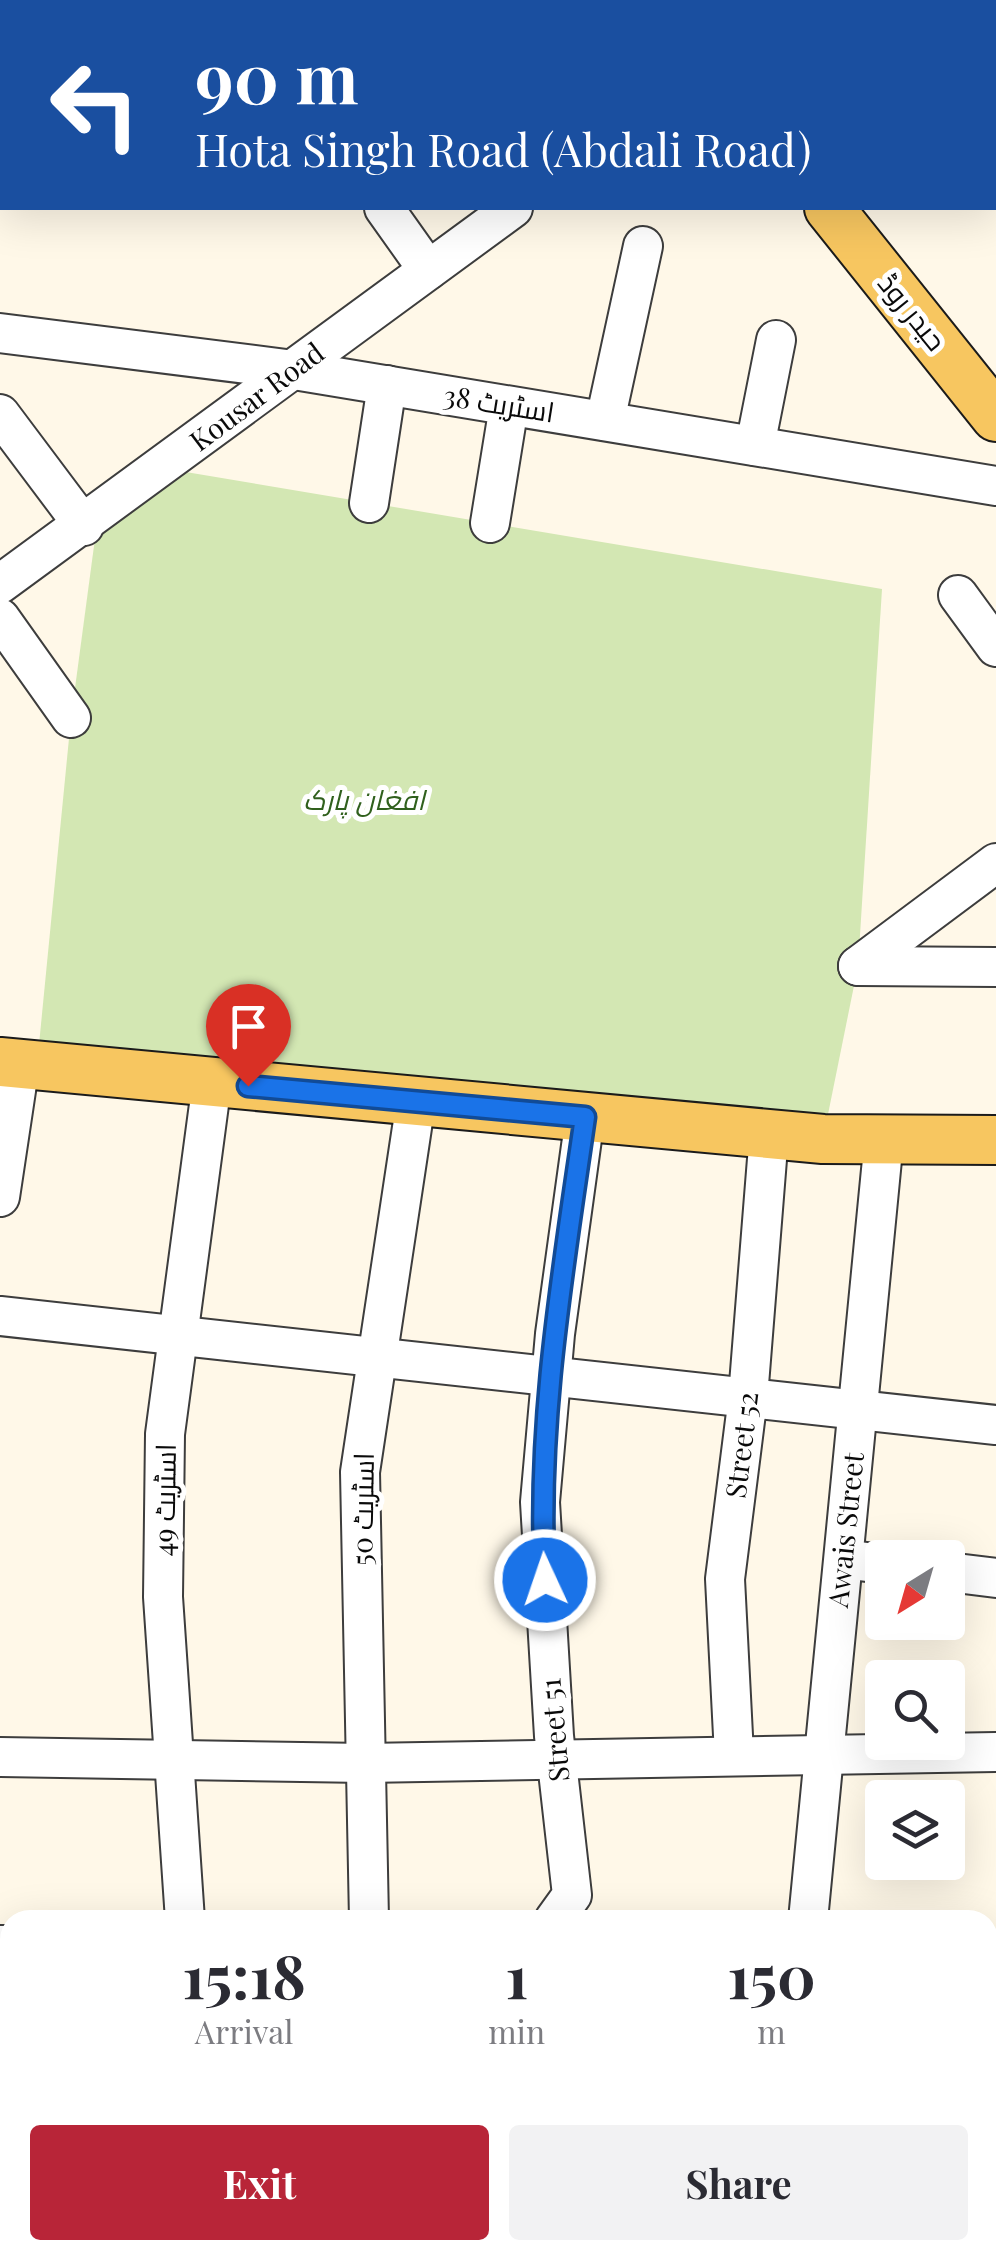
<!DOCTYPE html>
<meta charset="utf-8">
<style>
:root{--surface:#fff;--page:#f2f2f3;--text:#2b2b33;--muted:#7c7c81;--accent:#b82538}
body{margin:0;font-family:"Playfair Display",Cairo,serif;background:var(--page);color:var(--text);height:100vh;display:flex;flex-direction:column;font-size:38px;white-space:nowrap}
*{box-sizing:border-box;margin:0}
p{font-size:32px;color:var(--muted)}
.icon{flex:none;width:55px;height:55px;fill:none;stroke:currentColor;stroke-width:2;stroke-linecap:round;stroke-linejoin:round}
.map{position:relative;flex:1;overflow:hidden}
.drawer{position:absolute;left:0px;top:1910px;width:998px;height:350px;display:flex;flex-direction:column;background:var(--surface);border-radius:30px 30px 0 0;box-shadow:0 10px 40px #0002}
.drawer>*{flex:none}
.banner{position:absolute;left:0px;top:0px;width:998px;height:210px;box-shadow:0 10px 40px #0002;background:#1a4fa0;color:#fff;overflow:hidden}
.needle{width:65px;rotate:217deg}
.tools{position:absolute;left:865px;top:1540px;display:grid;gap:20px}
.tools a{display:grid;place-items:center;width:100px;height:100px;border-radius:10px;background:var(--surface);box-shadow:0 10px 40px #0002;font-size:50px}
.pin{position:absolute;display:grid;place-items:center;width:85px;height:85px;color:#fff;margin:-102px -42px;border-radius:50% 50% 50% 0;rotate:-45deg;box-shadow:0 0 10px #0007}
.pin .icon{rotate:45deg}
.me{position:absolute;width:110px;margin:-55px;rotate:357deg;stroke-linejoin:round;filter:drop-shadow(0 0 8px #0008)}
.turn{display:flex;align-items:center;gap:35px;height:210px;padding:0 30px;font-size:45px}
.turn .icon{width:130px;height:130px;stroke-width:2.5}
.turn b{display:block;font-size:70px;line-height:85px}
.eta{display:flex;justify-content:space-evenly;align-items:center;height:170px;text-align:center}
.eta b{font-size:60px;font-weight:700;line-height:70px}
.button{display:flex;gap:20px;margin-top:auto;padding:20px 30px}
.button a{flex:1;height:115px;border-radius:10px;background:var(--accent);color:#fff;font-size:40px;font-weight:700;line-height:115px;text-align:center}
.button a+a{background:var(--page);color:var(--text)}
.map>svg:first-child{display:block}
.green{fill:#d3e7b3}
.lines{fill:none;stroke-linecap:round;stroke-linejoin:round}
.minor-casing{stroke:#3d3d3d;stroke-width:42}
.major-casing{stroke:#1b1b1b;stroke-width:52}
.minor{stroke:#fff;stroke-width:38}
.major{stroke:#f7c660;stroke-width:48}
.route-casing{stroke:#114b97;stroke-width:25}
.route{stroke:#1a73e8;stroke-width:18}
.labels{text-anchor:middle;stroke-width:10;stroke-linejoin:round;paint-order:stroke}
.street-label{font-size:28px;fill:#0a0a0a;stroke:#fff}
.park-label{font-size:28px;font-style:italic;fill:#30601d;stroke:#fff}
</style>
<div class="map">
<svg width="996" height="2260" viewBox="0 0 996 2260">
<rect width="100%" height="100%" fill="#fff8e8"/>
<!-- green -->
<g class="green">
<path d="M0,0H237L238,2H2V99Z"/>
<path d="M162,468L882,589L858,966L823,1139L37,1065L71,718L98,516Z"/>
</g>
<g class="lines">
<defs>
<g id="minor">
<path d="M237,0L238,2"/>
<path d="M917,0L919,2"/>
<path d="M789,2L792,0"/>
<path d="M0,98L2,99"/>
<path d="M995,100L996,101"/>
<path d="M384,208L428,270"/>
<path d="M0,333L294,370L996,486"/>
<path d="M0,414L84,526"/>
<path d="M605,421L643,246"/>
<path d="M755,446L776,340"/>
<path d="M369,503L387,385"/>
<path d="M490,523L509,406"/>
<path d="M0,584L513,208"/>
<path d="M958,595L996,647"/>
<path d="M0,618L71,718"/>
<path d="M858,966L996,863"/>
<path d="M858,966L996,967"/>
<path d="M0,1197L20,1064"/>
<path d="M0,1316L996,1425"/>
<path d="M844,1559L882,1564"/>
<path d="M948,1572L996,1578"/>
<path d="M734,1755L725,1579L748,1397L769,1134"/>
<path d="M0,1757L365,1763L996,1752"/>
<path d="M185,1920L163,1597L165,1434L212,1082"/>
<path d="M369,1920L360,1472L416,1101"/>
<path d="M554,1920L572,1895L554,1736L540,1502L555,1334L585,1117"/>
<path d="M808,1920L884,1139"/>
<path d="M0,1945H10"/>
<path d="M0,2064L10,2110"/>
<path d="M0,2138H10"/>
<path d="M988,2187L996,2180"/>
<path d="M86,2250L92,2260"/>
<path d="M329,2250L335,2260"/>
<path d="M514,2250L520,2260"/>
<path d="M619,2250L625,2260"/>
<path d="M802,2250L807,2260"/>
<path d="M878,2260L896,2250"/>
</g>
<g id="major">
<path d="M667,0L669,2"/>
<path d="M829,208L996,417"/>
<path d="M0,1062L823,1139L996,1140"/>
</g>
</defs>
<!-- minor casing -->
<use href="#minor" class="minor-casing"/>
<!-- major casing -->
<use href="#major" class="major-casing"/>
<!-- minor -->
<use href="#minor" class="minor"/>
<!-- major -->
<use href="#major" class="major"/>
</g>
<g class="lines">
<defs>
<path id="route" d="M248,1086L585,1117C563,1270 536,1425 545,1580"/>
</defs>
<!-- route casing -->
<use href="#route" class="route-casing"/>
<!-- route -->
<use href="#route" class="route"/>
</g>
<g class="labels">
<!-- street labels -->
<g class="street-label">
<text transform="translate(912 312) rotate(51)" y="10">حیدر روڈ</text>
<text transform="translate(257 397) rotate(-37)" y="10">Kousar Road</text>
<text transform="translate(499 404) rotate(9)" y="10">اسٹریٹ 38</text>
<text transform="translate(742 1445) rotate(-83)" y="10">Street 52</text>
<text transform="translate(165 1500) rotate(-89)" y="10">اسٹریٹ 49</text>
<text transform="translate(363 1509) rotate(-89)" y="10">اسٹریٹ 50</text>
<text transform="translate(846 1530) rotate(-84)" y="10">Awais Street</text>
<text transform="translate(555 1730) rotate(-95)" y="10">Street 51</text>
</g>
<!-- park labels -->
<g class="park-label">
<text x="364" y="810">افغان پارک</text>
</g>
</g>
</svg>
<div class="tools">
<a><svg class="needle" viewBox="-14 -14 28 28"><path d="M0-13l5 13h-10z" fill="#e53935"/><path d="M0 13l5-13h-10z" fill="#7c7c81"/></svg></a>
<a><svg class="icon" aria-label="search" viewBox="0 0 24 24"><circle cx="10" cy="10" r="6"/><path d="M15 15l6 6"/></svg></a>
<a><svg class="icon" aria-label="layers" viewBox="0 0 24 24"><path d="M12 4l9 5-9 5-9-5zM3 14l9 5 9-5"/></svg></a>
</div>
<div class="pin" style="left:248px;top:1086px;background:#d93025"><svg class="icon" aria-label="arrive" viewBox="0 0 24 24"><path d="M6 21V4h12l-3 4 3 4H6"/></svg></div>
<svg class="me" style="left:545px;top:1580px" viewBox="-20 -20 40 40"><circle r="17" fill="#1a73e8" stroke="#fff" stroke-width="3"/><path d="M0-11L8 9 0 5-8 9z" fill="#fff"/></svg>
<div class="banner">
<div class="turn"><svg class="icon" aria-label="left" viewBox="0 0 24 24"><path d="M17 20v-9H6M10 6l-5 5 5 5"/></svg><div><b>90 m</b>Hota Singh Road (Abdali Road)</div></div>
</div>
<section class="drawer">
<div class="eta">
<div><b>15:18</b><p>Arrival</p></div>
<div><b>1</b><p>min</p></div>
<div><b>150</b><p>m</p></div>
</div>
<div class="button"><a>Exit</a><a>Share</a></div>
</section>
</div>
